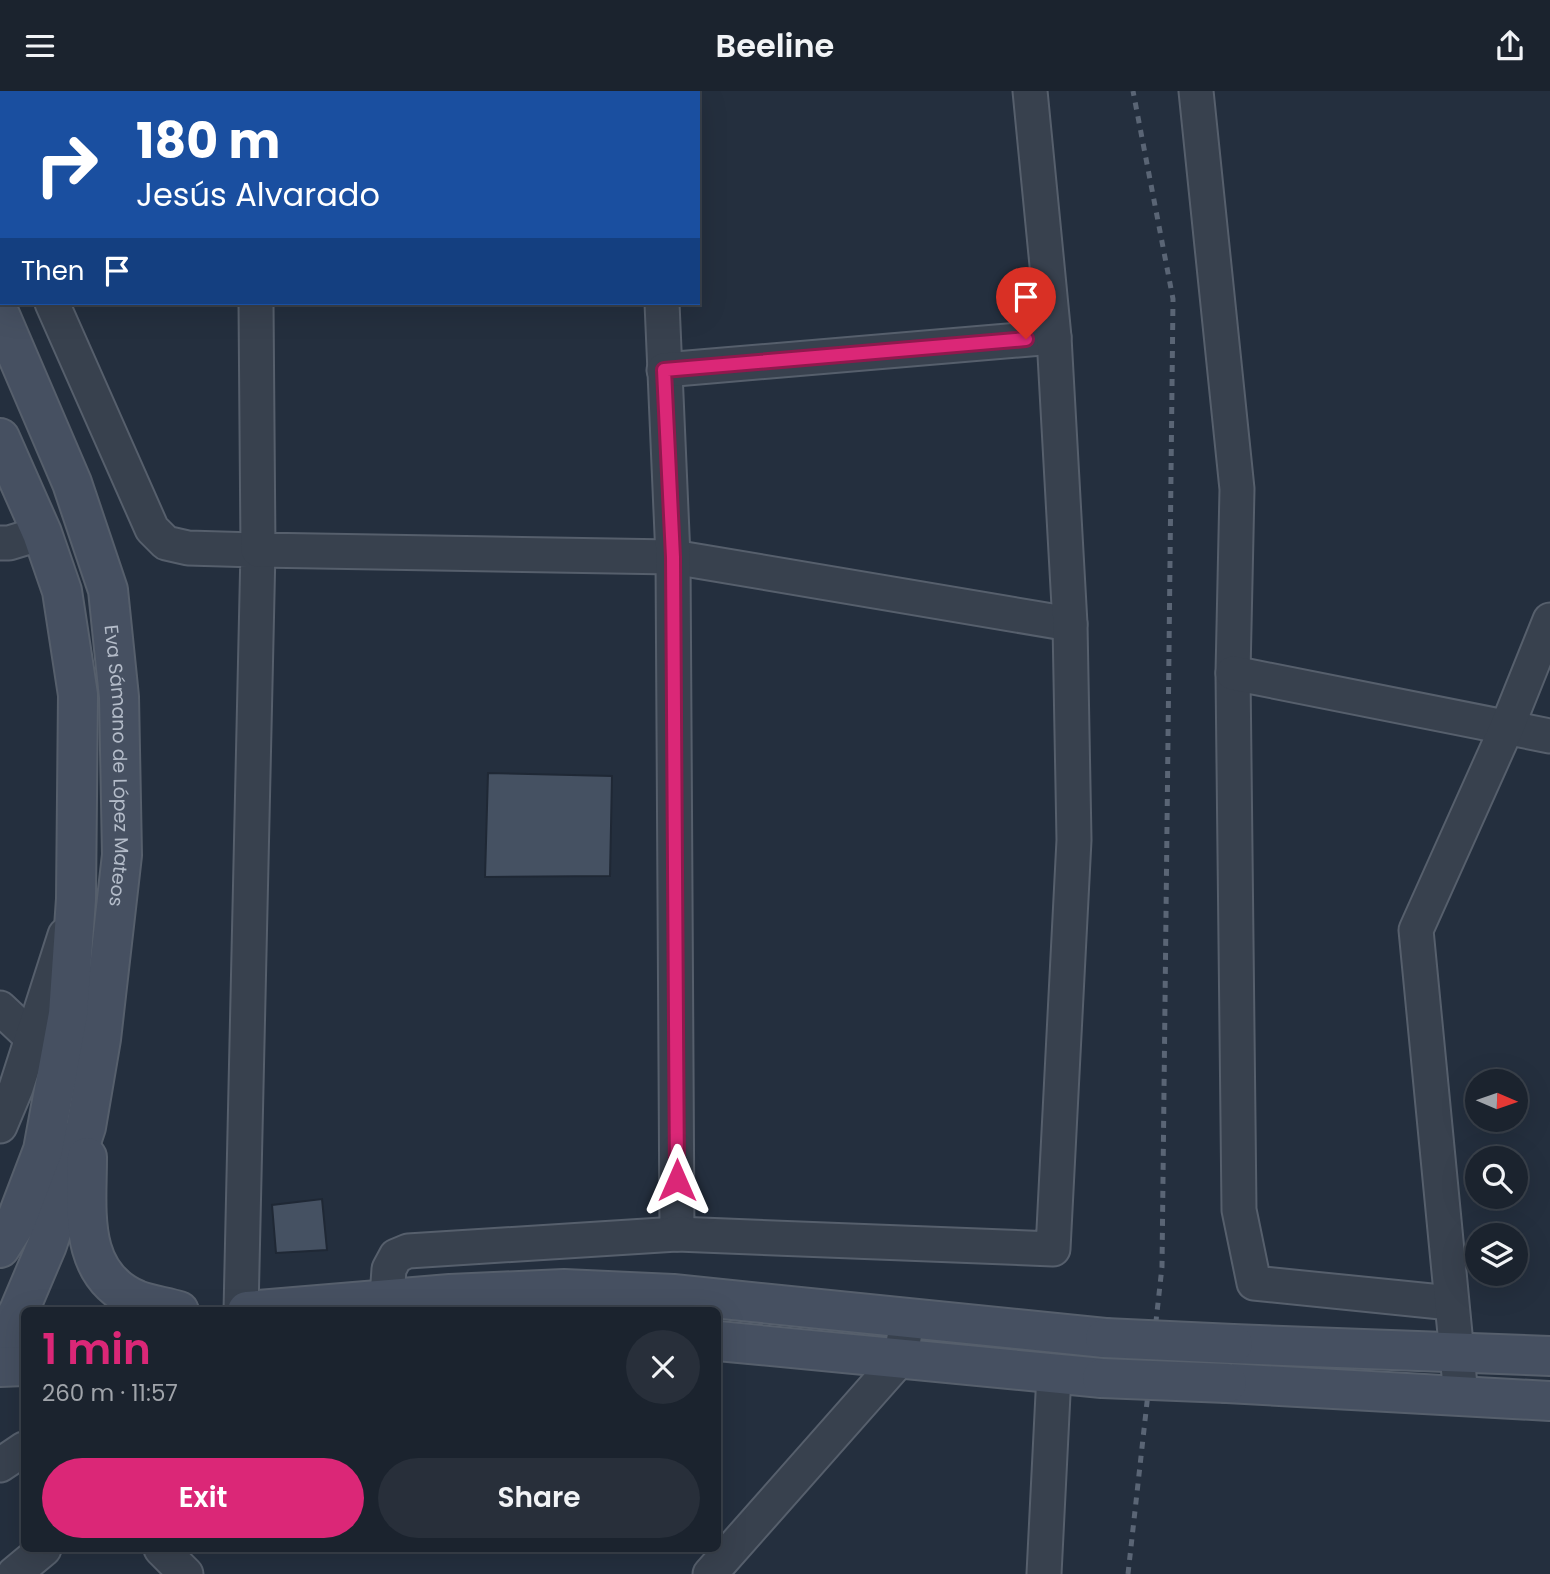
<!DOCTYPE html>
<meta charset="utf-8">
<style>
:root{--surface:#1b232e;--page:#282f3a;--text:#f1f3f6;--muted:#a0a4aa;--line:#39404a;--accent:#db2777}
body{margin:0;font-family:Poppins,sans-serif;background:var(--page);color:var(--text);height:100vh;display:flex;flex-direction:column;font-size:26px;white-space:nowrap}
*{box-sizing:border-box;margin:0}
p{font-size:23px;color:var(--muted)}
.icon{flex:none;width:38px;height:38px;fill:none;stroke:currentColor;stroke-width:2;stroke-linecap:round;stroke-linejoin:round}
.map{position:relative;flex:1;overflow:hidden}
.drawer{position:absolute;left:21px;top:1216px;width:700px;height:245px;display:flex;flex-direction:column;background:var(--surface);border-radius:10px;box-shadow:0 7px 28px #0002,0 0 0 2px var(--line)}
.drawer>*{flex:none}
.hud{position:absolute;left:0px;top:0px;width:700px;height:214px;box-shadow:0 7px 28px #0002,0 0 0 2px var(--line);background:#1a4fa0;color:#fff;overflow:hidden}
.needle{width:46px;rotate:92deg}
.controls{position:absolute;left:1465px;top:978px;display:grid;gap:14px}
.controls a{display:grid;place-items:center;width:63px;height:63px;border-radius:50%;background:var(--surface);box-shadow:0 7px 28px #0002,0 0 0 2px var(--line);font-size:35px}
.pin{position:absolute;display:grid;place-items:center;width:60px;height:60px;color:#fff;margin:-72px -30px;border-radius:50% 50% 50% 0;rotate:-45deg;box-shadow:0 0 7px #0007}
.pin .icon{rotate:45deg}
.me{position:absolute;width:77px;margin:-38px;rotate:0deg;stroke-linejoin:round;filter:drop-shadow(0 0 5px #0008)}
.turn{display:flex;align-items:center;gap:24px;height:147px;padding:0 21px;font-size:32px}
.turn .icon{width:91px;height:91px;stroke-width:2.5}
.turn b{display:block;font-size:49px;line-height:60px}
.then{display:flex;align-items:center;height:66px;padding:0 21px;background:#0003;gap:14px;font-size:26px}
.round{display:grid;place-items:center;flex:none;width:74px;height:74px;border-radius:37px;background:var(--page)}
.summary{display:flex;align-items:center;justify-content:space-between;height:119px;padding:0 21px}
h1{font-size:42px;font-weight:600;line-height:52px;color:var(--accent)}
.cta{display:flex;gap:14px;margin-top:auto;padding:14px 21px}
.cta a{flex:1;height:80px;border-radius:42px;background:var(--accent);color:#fff;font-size:28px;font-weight:600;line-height:80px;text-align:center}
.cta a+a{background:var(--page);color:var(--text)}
header{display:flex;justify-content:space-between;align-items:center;height:91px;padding:0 21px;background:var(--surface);font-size:32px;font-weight:600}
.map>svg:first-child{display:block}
.building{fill:#455162;stroke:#1f2835;stroke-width:2}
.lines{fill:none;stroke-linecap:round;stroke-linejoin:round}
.street-casing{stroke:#565f6c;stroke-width:37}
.secondary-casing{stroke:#565f6c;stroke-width:42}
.street{stroke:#38414e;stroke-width:33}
.secondary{stroke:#465061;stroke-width:38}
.rail{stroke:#5a6575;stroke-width:5;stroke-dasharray:7 7;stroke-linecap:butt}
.secondary-bridge-casing{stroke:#565f6c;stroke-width:42;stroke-linecap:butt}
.secondary-bridge{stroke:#465061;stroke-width:38}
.route-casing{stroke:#8e194d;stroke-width:18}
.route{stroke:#db2777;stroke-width:12}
.labels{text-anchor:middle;stroke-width:7;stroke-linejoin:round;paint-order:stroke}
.street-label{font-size:19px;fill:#b4bcc9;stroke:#1d2633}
</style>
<header><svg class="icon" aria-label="menu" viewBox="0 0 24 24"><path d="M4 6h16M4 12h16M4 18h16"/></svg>Beeline<svg class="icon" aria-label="share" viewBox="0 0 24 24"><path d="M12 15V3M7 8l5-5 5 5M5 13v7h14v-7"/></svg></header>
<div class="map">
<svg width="1550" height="1483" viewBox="0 0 1550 1483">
<rect width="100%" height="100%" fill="#242f3e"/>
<!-- building -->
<g class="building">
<path d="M488,682L612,685L610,785L485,786Z"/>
<path d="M322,1108L327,1159L276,1162L272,1114Z"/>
</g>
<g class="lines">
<defs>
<g id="street">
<path d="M254,0V2"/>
<path d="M1196,0L1237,398L1233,582L1239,1119L1254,1192L1451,1212"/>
<path d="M0,93L2,97"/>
<path d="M52,212L152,438L166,452L188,457L258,459L241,1220"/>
<path d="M256,212L258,459L673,466L1070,533"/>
<path d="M662,212L673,466L677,1143"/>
<path d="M664,279L1054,246"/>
<path d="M0,452H9L42,442"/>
<path d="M1233,582L1550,645"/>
<path d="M0,917L32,947"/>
<path d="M0,1035L16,997L65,844"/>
<path d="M386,1220L389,1178L396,1165L408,1160L677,1143L1053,1158L1074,749L1070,533L1054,246L1030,0"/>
<path d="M1461,1305L1416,839L1507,636L1550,529"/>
<path d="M0,1374L24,1358"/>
<path d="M161,1458L186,1483"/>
<path d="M14,1483L44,1458"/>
<path d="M710,1483L900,1268L908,1226"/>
<path d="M1044,1483L1054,1283"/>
</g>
<g id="secondary">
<path id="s1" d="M0,224L72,392L108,499L119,606L122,764L101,948L86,1036L47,1154L19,1220L0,1254"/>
<path d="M0,347L42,442L62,500L78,604L76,808L68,923L43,1059L14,1135L0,1157"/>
<path d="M87,1066C87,1119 77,1184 137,1209C150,1214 166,1216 179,1220"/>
<path d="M247,1220L450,1203L564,1198L673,1203L1105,1247"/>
<path d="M718,1250L1102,1287"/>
<path d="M1233,1253L1550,1265"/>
<path d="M0,1276L24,1275"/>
<path d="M1227,1292L1550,1310"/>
</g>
</defs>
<!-- street casing -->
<use href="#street" class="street-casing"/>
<!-- secondary casing -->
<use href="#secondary" class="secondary-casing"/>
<!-- street -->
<use href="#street" class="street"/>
<!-- secondary -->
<use href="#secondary" class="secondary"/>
<!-- rail -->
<path class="rail" d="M1128,1483L1162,1176L1173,208L1133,0"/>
<defs>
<g id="secondary-bridge">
<path d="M1105,1247L1233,1253"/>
<path d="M1102,1287L1227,1292"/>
</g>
</defs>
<!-- secondary-bridge casing -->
<use href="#secondary-bridge" class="secondary-bridge-casing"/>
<!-- secondary-bridge -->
<use href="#secondary-bridge" class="secondary-bridge"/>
</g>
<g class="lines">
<defs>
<path id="route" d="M677,1089L673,466L664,279L1026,248"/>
</defs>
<!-- route casing -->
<use href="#route" class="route-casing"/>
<!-- route -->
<use href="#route" class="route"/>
</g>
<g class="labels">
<!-- street labels -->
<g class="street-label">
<text dy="7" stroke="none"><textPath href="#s1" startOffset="472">Eva Sámano de López Mateos</textPath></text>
</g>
</g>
</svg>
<div class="controls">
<a><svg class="needle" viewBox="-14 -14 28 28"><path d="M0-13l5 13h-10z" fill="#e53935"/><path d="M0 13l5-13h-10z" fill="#a0a4aa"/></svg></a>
<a><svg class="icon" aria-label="search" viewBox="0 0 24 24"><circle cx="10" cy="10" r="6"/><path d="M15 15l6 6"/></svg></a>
<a><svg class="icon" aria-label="layers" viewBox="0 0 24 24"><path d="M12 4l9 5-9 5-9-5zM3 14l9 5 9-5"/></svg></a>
</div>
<div class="pin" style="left:1026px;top:248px;background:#d93025"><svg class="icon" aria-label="arrive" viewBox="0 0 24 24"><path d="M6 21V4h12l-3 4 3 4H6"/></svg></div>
<svg class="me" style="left:677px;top:1089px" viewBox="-20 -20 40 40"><path d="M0-17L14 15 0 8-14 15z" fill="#db2777" stroke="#fff" stroke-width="4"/></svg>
<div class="hud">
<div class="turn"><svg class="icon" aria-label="right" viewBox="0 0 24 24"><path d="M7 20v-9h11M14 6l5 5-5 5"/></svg><div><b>180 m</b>Jesús Alvarado</div></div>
<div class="then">Then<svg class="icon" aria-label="arrive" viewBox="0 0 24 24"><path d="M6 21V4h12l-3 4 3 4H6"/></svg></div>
</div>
<section class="drawer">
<div class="summary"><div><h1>1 min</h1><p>260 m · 11:57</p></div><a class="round"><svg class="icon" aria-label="close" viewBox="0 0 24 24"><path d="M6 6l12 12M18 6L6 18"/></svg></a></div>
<div class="cta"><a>Exit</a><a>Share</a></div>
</section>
</div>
